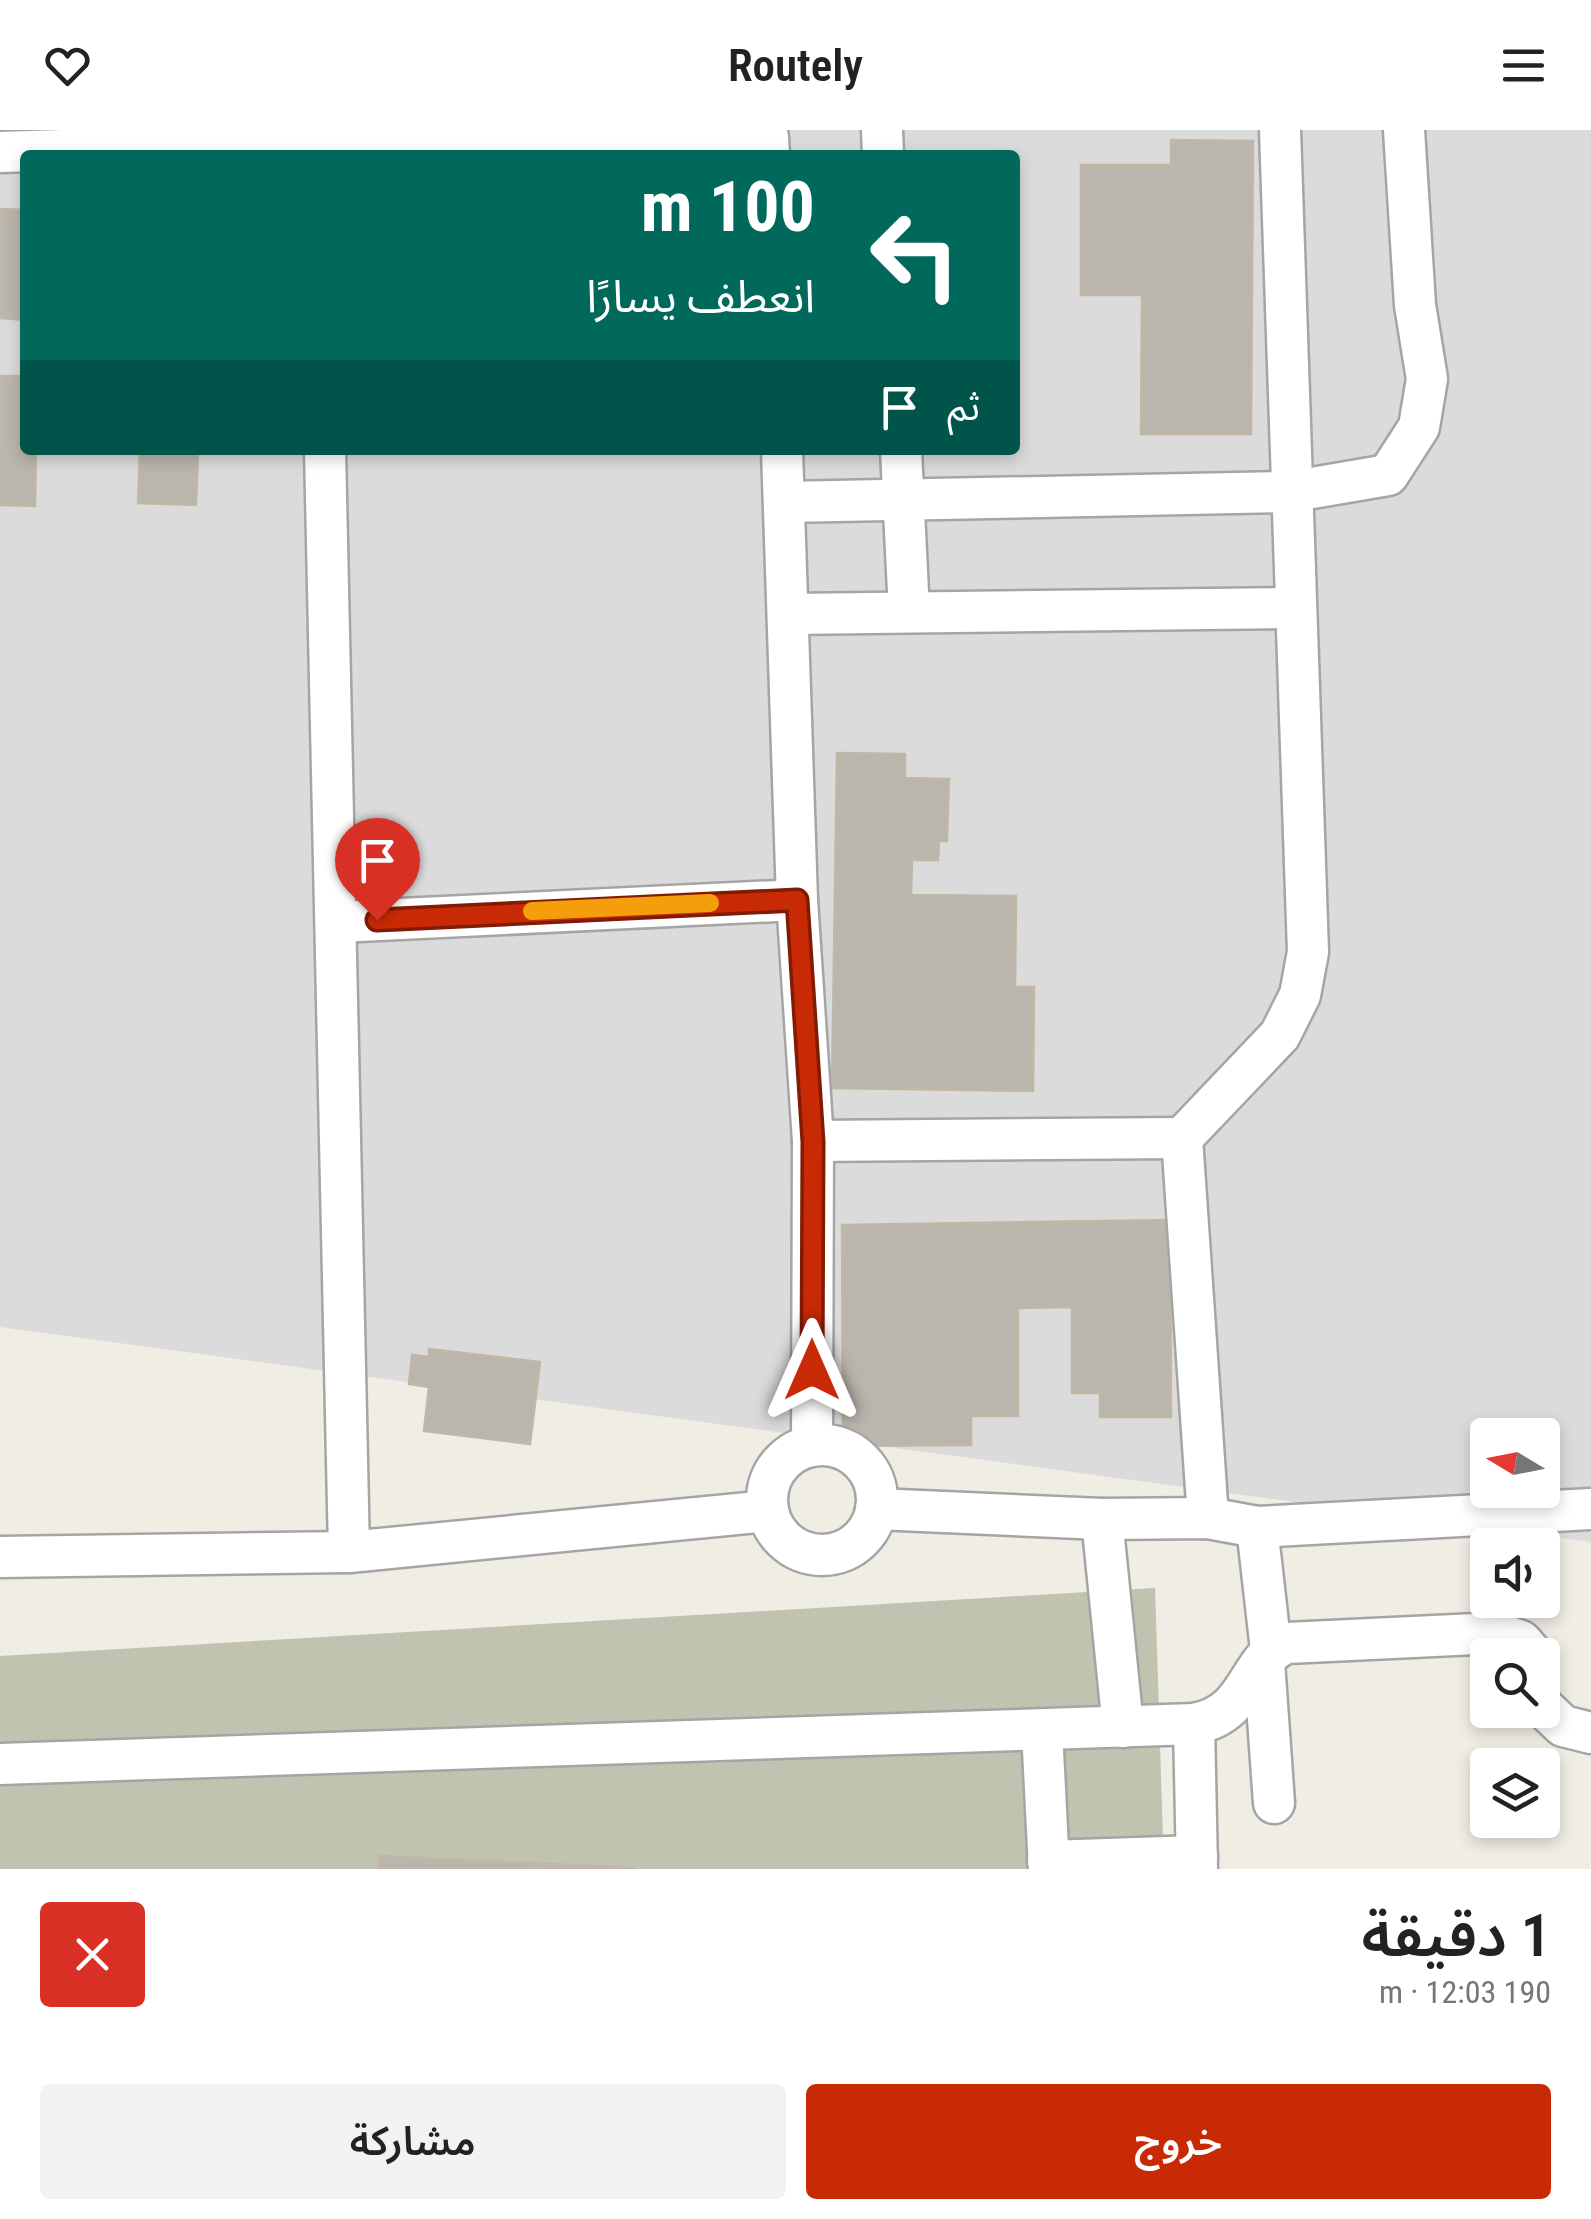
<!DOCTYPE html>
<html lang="ar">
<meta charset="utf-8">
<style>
:root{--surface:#fff;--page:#f2f2f2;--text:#222;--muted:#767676;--accent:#c72a04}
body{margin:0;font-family:"Roboto Condensed","Noto Sans Arabic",sans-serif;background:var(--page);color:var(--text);direction:rtl;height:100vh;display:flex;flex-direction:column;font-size:38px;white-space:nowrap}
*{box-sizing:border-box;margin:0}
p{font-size:32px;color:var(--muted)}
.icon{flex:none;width:55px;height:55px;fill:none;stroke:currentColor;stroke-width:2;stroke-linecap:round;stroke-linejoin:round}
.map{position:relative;height:1739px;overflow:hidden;direction:ltr}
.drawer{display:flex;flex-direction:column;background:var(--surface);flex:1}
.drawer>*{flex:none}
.top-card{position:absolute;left:20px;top:20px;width:1000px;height:305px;border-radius:10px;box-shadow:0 5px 15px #0003;direction:rtl;background:#00695c;color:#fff;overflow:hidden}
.needle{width:65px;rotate:280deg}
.buttons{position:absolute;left:1470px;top:1288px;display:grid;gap:20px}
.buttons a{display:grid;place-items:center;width:90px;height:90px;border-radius:10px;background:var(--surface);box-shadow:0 5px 15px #0003;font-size:50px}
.pin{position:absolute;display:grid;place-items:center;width:85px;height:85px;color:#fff;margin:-102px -42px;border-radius:50% 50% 50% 0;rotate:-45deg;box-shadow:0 0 10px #0007}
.pin .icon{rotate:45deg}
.me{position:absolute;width:110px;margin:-55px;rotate:0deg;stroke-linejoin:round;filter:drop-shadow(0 0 8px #0008)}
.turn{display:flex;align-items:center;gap:35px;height:210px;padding:0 40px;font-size:45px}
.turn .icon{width:130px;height:130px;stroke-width:2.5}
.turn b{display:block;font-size:70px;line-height:85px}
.then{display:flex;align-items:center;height:95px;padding:0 40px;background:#0003;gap:20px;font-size:38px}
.round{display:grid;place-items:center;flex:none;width:105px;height:105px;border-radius:10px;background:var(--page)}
.overview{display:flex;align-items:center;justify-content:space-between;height:170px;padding:0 40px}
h1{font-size:60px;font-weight:600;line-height:75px}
.cta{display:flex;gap:20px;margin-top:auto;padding:20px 40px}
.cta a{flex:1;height:115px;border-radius:10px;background:var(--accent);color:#fff;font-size:40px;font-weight:600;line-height:115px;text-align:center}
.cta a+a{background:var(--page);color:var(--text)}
header{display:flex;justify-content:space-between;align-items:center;height:130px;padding:0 40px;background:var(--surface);font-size:45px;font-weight:600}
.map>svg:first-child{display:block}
.residential{fill:#dcdbdb;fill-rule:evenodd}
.construction{fill:#bfc3af}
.building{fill:#bbb6ad;stroke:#c0b7a6;stroke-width:2.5}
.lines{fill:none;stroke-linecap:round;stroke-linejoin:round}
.minor-casing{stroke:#a5a5a5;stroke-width:45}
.minor{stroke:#fff;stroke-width:40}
.route-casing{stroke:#811b03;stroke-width:25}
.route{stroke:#c72a04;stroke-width:18}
.slow{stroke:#f59e0b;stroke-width:18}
</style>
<header><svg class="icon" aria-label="menu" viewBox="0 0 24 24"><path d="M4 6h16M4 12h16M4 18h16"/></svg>Routely<svg class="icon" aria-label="heart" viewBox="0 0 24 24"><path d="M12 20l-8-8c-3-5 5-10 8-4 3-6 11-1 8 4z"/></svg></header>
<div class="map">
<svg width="1591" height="1739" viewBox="0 0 1591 1739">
<rect width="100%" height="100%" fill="#efede4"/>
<!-- residential -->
<path class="residential" d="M0,0H1591V1412L0,1197ZM25,25H1015V320H25ZM1488,1305H1542V1360H1488Z"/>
<!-- construction -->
<path class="construction" d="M1155,1458L1164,1739H0V1526Z"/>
<!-- building -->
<g class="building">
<path d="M1171,10L1253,11L1251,304H1141L1142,165H1081V35H1171Z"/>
<path d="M0,79L25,80V190L0,188Z"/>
<path d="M0,246H25V320H36L35,376L0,375Z"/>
<path d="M140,320H198L196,375L138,373Z"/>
<path d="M837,623L905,624V648L949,649L947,711H939L938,730H912L911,765L1016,766L1015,857H1034L1033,961L832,958Z"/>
<path d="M1170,1090L1171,1287H1100V1263H1072V1177L1018,1178V1286H971V1315L843,1316L842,1095Z"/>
<path d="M429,1219L540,1232L530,1314L424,1301L429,1257L409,1254L412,1225L429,1227Z"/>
<path d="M379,1726L634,1738V1739H380Z"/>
</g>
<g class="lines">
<defs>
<g id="minor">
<path d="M882,0L883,25"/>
<path d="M0,22L317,12L768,7L769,25"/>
<path d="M325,320L349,1422"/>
<path d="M782,320L797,770L813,1011L812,1316"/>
<path d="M901,320L909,482"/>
<path d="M785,372L1289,362L1388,345L1419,297L1427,249L1415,175L1404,0"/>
<path d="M788,484L1294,478"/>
<path d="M338,792L797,770"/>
<path d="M813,1011L1182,1008"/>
<circle cx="822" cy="1370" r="55"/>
<path d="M876,1379L1102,1389L1208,1388L1257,1397L1591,1379"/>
<path d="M1208,1388L1182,1008L1280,905L1300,865L1308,822L1280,0"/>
<path d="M1102,1389L1123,1597"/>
<path d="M1257,1397L1271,1520"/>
<path d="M0,1427L349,1422L768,1381"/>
<path d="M1264,1532L1274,1673"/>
<path d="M1542,1576L1563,1596L1591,1603"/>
<path d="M1194,1594L1197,1739"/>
<path d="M1042,1600L1049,1739"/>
<path d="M0,1634L1194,1594C1252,1584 1246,1528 1287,1513L1497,1503L1521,1511L1533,1525"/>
<path d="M1048,1731L1197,1726"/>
</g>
</defs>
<!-- minor casing -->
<use href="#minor" class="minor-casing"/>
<!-- minor -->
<use href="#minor" class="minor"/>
</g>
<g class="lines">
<defs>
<path id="route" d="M377,790L797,770L813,1012L812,1240"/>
</defs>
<!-- route casing -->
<use href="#route" class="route-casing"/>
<!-- route -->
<use href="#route" class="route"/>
<!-- slow -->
<path class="slow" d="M532,781L710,773"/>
</g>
</svg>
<div class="buttons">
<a><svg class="needle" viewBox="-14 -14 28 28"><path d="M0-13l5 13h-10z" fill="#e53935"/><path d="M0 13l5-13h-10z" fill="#767676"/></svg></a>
<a><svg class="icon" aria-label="sound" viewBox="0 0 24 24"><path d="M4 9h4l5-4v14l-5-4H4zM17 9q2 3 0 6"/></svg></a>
<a><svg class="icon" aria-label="search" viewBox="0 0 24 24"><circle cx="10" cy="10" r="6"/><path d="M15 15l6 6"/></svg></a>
<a><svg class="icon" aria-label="layers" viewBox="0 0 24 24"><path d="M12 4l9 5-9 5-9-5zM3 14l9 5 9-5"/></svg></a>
</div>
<div class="pin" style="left:377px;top:790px;background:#d93025"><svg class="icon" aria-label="arrive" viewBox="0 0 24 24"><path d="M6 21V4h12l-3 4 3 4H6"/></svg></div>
<svg class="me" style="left:812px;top:1240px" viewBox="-20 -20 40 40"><path d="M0-17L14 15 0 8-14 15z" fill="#c72a04" stroke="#fff" stroke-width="4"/></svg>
<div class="top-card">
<div class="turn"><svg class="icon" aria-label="left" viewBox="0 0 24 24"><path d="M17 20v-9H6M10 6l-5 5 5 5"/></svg><div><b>100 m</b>انعطف يسارًا</div></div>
<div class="then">ثم<svg class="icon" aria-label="arrive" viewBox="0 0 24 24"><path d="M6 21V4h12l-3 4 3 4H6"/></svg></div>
</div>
</div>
<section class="drawer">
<div class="overview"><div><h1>1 دقيقة</h1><p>190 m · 12:03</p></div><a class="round" style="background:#d93025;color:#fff"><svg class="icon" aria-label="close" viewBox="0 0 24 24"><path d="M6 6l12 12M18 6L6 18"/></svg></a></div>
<div class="cta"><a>خروج</a><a>مشاركة</a></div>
</section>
